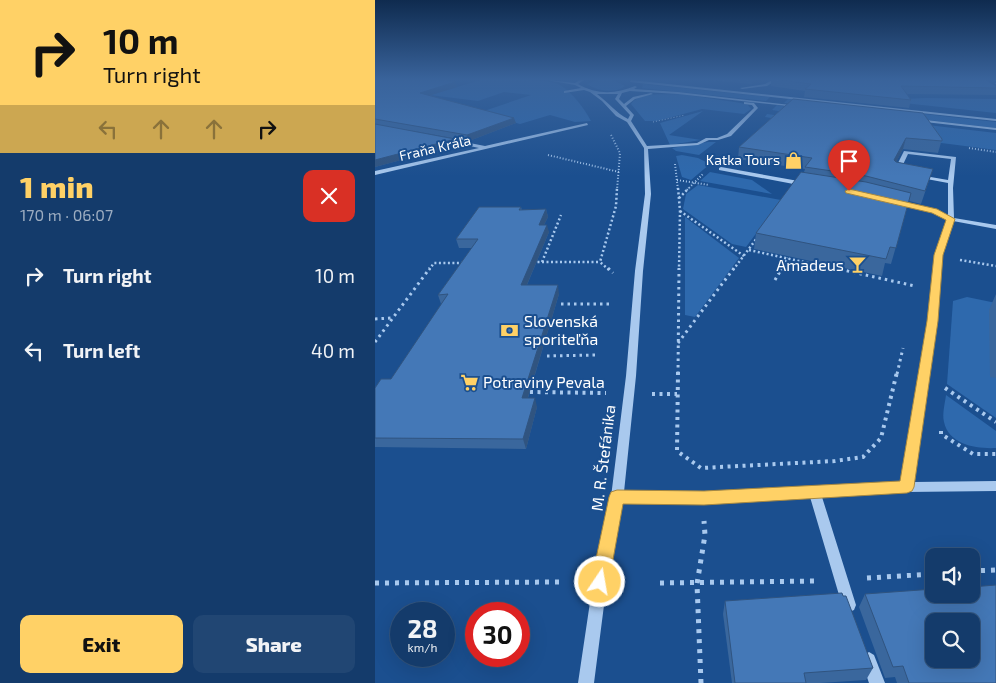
<!DOCTYPE html>
<meta charset="utf-8">
<style>
:root{--surface:#143b6b;--page:#214673;--text:#f1f3f6;--muted:#9dadc1;--line:#33557e;--accent:#ffd166}
body{margin:0;font-family:"Exo 2",sans-serif;background:var(--page);color:var(--text);height:100vh;display:flex;flex-direction:column;font-size:19px;white-space:nowrap}
*{box-sizing:border-box;margin:0}
p{font-size:16px;color:var(--muted)}
.icon{flex:none;width:28px;height:28px;fill:none;stroke:currentColor;stroke-width:2;stroke-linecap:round;stroke-linejoin:round}
.map{position:relative;flex:1;overflow:hidden}
.drawer{display:flex;flex-direction:column;background:var(--surface);width:375px}
.drawer>*{flex:none}
.hud{background:#ffd166;color:#111;overflow:hidden}
.fabs{position:absolute;left:550px;top:548px;display:grid;gap:10px}
.fabs a{display:grid;place-items:center;width:55px;height:55px;border-radius:10px;background:var(--surface);box-shadow:0 5px 20px #0002,0 0 0 1px var(--line);font-size:25px}
.speed{position:absolute;left:15px;top:602px;display:flex;gap:10px;font-size:25px;font-weight:700;text-align:center}
.speed>*{display:grid;place-content:center;width:65px;height:65px;border-radius:50%;background:var(--surface);box-shadow:0 5px 20px #0002,0 0 0 1px var(--line);line-height:1}
.speed small{font-size:12px;font-weight:400}
.speed .limit{border:8px solid #d22;background:#fff;color:#111}
.pin{position:absolute;display:grid;place-items:center;width:42px;height:42px;color:#fff;margin:-51px -21px;border-radius:50% 50% 50% 0;rotate:-45deg;box-shadow:0 0 5px #0007}
.pin .icon{rotate:45deg}
.me{position:absolute;width:55px;margin:-28px;rotate:12deg;stroke-linejoin:round;filter:drop-shadow(0 0 4px #0008)}
.turn{display:flex;align-items:center;gap:18px;height:105px;padding:0 20px;font-size:22px}
.turn .icon{width:65px;height:65px;stroke-width:2.5}
.turn b{display:block;font-size:35px;line-height:42px}
.lanes{display:flex;align-items:center;height:48px;padding:0 20px;background:#0003;justify-content:center;gap:25px;direction:ltr}
.lanes .off{opacity:.35}
.round{display:grid;place-items:center;flex:none;width:52px;height:52px;border-radius:10px;background:var(--page)}
.headline{display:flex;align-items:center;justify-content:space-between;height:85px;padding:0 20px}
h1{font-size:30px;font-weight:800;line-height:38px;color:var(--accent)}
.cta{display:flex;gap:10px;margin-top:auto;padding:10px 20px}
.cta a{flex:1;height:58px;border-radius:10px;background:var(--accent);color:#111;font-size:20px;font-weight:800;line-height:58px;text-align:center}
.cta a+a{background:var(--page);color:var(--text)}
ul{padding:0;list-style:none}
li{display:flex;align-items:center;gap:15px;height:75px;padding:0 20px}
li div{flex:1}
li b{display:block;font-size:19px}
li em{font-style:normal}
main{display:flex;flex:1;min-height:0}
.map>svg:first-child{display:block}
.green{fill:#2e69ad}
.lines{fill:none;stroke-linecap:round;stroke-linejoin:round}
.path-far5{stroke:#a9c9ee;stroke-width:1;stroke-dasharray:1 2;stroke-linecap:butt}
.path-far4{stroke:#a9c9ee;stroke-width:2;stroke-dasharray:1 2;stroke-linecap:butt}
.path-far3{stroke:#a9c9ee;stroke-width:2.5;stroke-dasharray:2 2.5;stroke-linecap:butt}
.path-far2{stroke:#a9c9ee;stroke-width:3;stroke-dasharray:2.5 4;stroke-linecap:butt}
.path-far1{stroke:#a9c9ee;stroke-width:4;stroke-dasharray:3 4.5;stroke-linecap:butt}
.path{stroke:#a9c9ee;stroke-width:5;stroke-dasharray:4 6;stroke-linecap:butt}
.minor{fill:#a9c9ee;fill-rule:evenodd}
.wall{fill:#3a679d}
.shaded-wall{fill:#305480}
.building{fill:#4478b7;stroke:#305480;fill-rule:evenodd}
.route{fill:#ffd166;stroke:#a68842}
.labels{text-anchor:middle;stroke-width:4;stroke-linejoin:round;paint-order:stroke}
.far-street-label{font-size:14px;fill:#fff;stroke:#1b4f8f}
.far-poi-label{font-size:14px;fill:#fff;stroke:#1b4f8f;text-anchor:end}
.poi-label{font-size:16px;fill:#fff;stroke:#1b4f8f;text-anchor:start}
.street-label{font-size:16px;fill:#fff;stroke:#1b4f8f}
</style>
<main>
<section class="drawer">
<div class="hud">
<div class="turn"><svg class="icon" aria-label="right" viewBox="0 0 24 24"><path d="M7 20v-9h11M14 6l5 5-5 5"/></svg><div><b>10 m</b>Turn right</div></div>
<div class="lanes"><svg class="icon off" aria-label="left" viewBox="0 0 24 24"><path d="M17 20v-9H6M10 6l-5 5 5 5"/></svg><svg class="icon off" aria-label="ahead" viewBox="0 0 24 24"><path d="M12 20V5M6 11l6-6 6 6"/></svg><svg class="icon off" aria-label="ahead" viewBox="0 0 24 24"><path d="M12 20V5M6 11l6-6 6 6"/></svg><svg class="icon" aria-label="right" viewBox="0 0 24 24"><path d="M7 20v-9h11M14 6l5 5-5 5"/></svg></div>
</div>
<div class="headline"><div><h1>1 min</h1><p>170 m · 06:07</p></div><a class="round" style="background:#d93025;color:#fff"><svg class="icon" aria-label="close" viewBox="0 0 24 24"><path d="M6 6l12 12M18 6L6 18"/></svg></a></div>
<ul>
<li><svg class="icon" aria-label="right" viewBox="0 0 24 24"><path d="M7 20v-9h11M14 6l5 5-5 5"/></svg><div><b>Turn right</b></div><em>10 m</em></li>
<li><svg class="icon" aria-label="left" viewBox="0 0 24 24"><path d="M17 20v-9H6M10 6l-5 5 5 5"/></svg><div><b>Turn left</b></div><em>40 m</em></li>
</ul>
<div class="cta"><a>Exit</a><a>Share</a></div>
</section>
<div class="map">
<svg width="621" height="683" viewBox="0 0 621 683">
<rect width="100%" height="100%" fill="#1b4f8f"/>
<!-- green -->
<g class="green">
<path d="M106,80C124,80 171,78 185,85C198,93 209,108 216,121L200,122L175,115L145,124L103,113L156,95L129,92L103,101L55,95Z"/>
<path d="M222,80H238L250,86C240,94 222,91 212,84Z"/>
<path d="M268,84L395,97L391,101L267,88Z"/>
<path d="M305,94L366,103L373,105L376,109L369,114L327,109L282,121H270L256,104C264,91 291,95 305,94Z"/>
<path d="M551,98L621,99V113L501,100Z"/>
<path d="M413,99L621,122V128L409,103Z"/>
<path d="M402,105L433,111L621,133V150L512,136L390,117L392,114L407,116L410,112L397,110Z"/>
<path d="M328,111L294,135L326,140L295,145L285,123Z"/>
<path d="M333,142H341L324,155L301,151L297,148Z"/>
<path d="M307,155L323,158L335,164L316,180L307,177L301,156Z"/>
<path d="M335,172L377,180L397,194L325,181Z"/>
<path d="M323,185L406,200L371,247L357,244L308,209L311,194Z"/>
<path d="M310,217L364,258L320,317L310,315Z"/>
<path d="M592,297L621,303V418L572,384L578,301Z"/>
<path d="M571,395L621,431V448C602,449 574,445 569,422C567,414 570,403 571,395Z"/>
</g>
<g class="lines">
<!-- path-far5 -->
<g class="path-far5">
<path d="M620,80L621,87"/>
<path d="M278,122L310,115"/>
</g>
<!-- path-far4 -->
<g class="path-far4">
<path d="M236,135L245,153L242,190"/>
<path d="M594,148L621,152"/>
<path d="M173,155L244,172"/>
<path d="M300,164L303,190"/>
<path d="M302,180L334,185"/>
<path d="M312,190L328,174"/>
</g>
<!-- path-far3 -->
<g class="path-far3">
<path d="M303,188L305,211L304,270"/>
<path d="M304,198L314,188"/>
<path d="M305,211L369,256"/>
<path d="M374,250L465,270"/>
<path d="M585,260L621,266"/>
<path d="M158,262H225"/>
<path d="M167,262L186,215"/>
<path d="M54,270L59,263H89"/>
<path d="M234,270L225,262L241,206L242,188"/>
<path d="M358,270L382,238"/>
<path d="M406,270L413,258"/>
</g>
<!-- path-far2 -->
<g class="path-far2">
<path d="M233,268L238,273"/>
<path d="M459,268L540,286"/>
<path d="M400,280L407,268"/>
<path d="M186,304H234"/>
<path d="M0,319L16,318"/>
<path d="M0,342L55,268"/>
<path d="M303,343L359,268"/>
<path d="M172,356L221,355"/>
<path d="M303,374L304,268"/>
<path d="M522,374L528,348"/>
</g>
<!-- path-far1 -->
<g class="path-far1">
<path d="M303,372L302,451L326,468L460,461L488,457L506,438L522,372"/>
<path d="M570,388L621,422"/>
<path d="M155,392L231,393"/>
<path d="M277,394H302"/>
<path d="M566,431V434L598,454H621"/>
</g>
<!-- path -->
<g class="path">
<path d="M596,571L621,570"/>
<path d="M492,578L559,574"/>
<path d="M0,583L186,582"/>
<path d="M285,583L441,581"/>
<path d="M326,683L322,584L330,535L329,521"/>
</g>
<!-- minor -->
<g class="minor">
<path d="M172,80L200,83L205,80H209L203,84C222,95 241,94 260,86L262,87L259,89L303,92L424,106L422,107L303,94L255,91L247,93L244,99L249,104L258,97L276,93L278,94L260,99L251,106L259,115L256,121L272,146L322,143L331,138H342L352,134L379,108L377,105L369,104V102L379,103L383,108L356,136L343,140H334L323,145L273,149L276,194L268,271L261,376L249,492L329,493L527,482L553,321L561,255L573,220L557,212L519,202L522,200L561,210L573,215V183L541,177L544,175L573,180L576,159L533,154L524,173L519,174L518,173L529,151L581,157L578,188L579,218L621,225V229L578,221L567,255L561,321L539,482L621,481V491L532,492L447,497L481,605L479,610L474,612L469,610L467,605L435,497L329,503L247,502L232,582L219,683H203L218,582L236,497L251,376L260,271L270,194L269,148L252,122L241,116L227,101L215,92L209,90L189,93V91L206,88L200,85ZM222,94H243L240,99L255,115L253,119C241,113 233,102 222,94Z"/>
<path d="M256,80L621,119V121L255,82Z"/>
<path d="M397,80H401L392,86L367,89L365,88L390,84Z"/>
<path d="M542,119L621,128V130L541,121Z"/>
<path d="M212,123L213,125L0,175V171L104,148L67,140V139L69,138L110,146Z"/>
<path d="M346,167L429,182L432,184L429,186L344,170V168Z"/>
<path d="M494,652L499,655L510,683H494L486,660L489,655Z"/>
</g>
</g>
<!-- wall -->
<g class="wall">
<path d="M0,80L82,87L55,95L141,123L94,141L10,126L80,139L82,145L0,167Z"/>
<path d="M333,80H394L377,84Z"/>
<path d="M396,80H611L621,86V95L532,94L536,100L534,108L429,97L430,91L396,86Z"/>
<path d="M418,99L567,139L563,153L528,149L521,162L558,169L546,204L534,201L516,264L510,263L507,276L379,249L381,233L429,172L430,169L363,159L364,147Z"/>
<path d="M146,207L147,210L171,209L173,217L169,225L174,232L152,285L184,294L153,398L162,407L151,449L0,447V388L16,379L67,304H66L63,295L97,248H84L81,239Z"/>
<path d="M621,294V378L615,377L614,310Z"/>
<path d="M490,594L621,683H522L520,677L510,678L484,607Z"/>
<path d="M350,601L498,668L491,680L445,683H357L348,614Z"/>
</g>
<!-- shaded-wall -->
<g class="shaded-wall">
<path d="M378,80H394L377,84Z"/>
<path d="M80,82L82,87L47,98L45,93Z"/>
<path d="M139,118L141,123L94,141L92,135Z"/>
<path d="M531,138L528,149L516,172L519,160Z"/>
<path d="M80,139L82,145L0,167V160Z"/>
<path d="M171,209L173,217L165,233L164,225Z"/>
<path d="M172,225L174,232L148,294L146,285Z"/>
<path d="M183,285L184,294L150,407L147,398Z"/>
<path d="M160,398L162,407L151,449L148,439Z"/>
</g>
<!-- building -->
<g class="building">
<path d="M0,80H72L80,82L45,93L139,118L92,135L0,119Z"/>
<path d="M406,80H611L621,86V88L526,86L536,100L430,89L436,84Z"/>
<path d="M418,99L548,113L567,139V141L531,138L519,160L521,162L558,169L550,191L491,176L430,167L437,158L364,147Z"/>
<path d="M0,124L80,139L0,160Z"/>
<path d="M426,172L491,182L536,193L521,248L515,247L511,259L381,233Z"/>
<path d="M104,207H146L144,210L171,209L164,225H172L146,285H183L147,398H160L148,439L0,438V388L6,379H16L73,294L63,295L103,239H81Z"/>
<path d="M621,585V683H534L528,666L518,667L490,594L559,589V594H596V587ZM559,621H596V659H559Z"/>
<path d="M467,593L468,596H471L498,668L429,673L431,683H360L350,601Z"/>
</g>
<!-- sky -->
<linearGradient id="sky" x2="0" y2="1"><stop stop-color="#0f2b4f"/><stop offset="0.45" stop-color="#39639b"/><stop offset="1" stop-color="#39639b" stop-opacity="0"/></linearGradient>
<rect width="621" height="176" fill="url(#sky)"/>
<!-- route -->
<path class="route" d="M474,189L562,209L580,219L568,255L563,321L539,487L537,491L532,493L329,505L248,504L234,582L231,589L225,591L218,589L216,582L234,497L236,492L242,490L329,491L525,481L552,321L559,255L571,220L557,213L471,193L470,191Z"/>
<!-- icons -->
<defs>
<symbol id="shop-bare" viewBox="-9 -9 18 18"><path d="M-5-2.5h2.3a2.7 3.5 0 0 1 5.4 0H5L5.5 6h-11ZM-1.5-2.5h3a1.5 2.3 0 0 0-3 0Z" fill="#ffd166" stroke="#1b4f8f" stroke-width="2.5" paint-order="stroke"/></symbol>
<symbol id="bar-bare" viewBox="-9 -9 18 18"><path d="M-6-5H6L.8 .8V4.5H3.5V6h-7V4.5H-.8V.8Z" fill="#ffd166" stroke="#1b4f8f" stroke-width="2.5" paint-order="stroke"/></symbol>
<symbol id="bank-bare" viewBox="-9 -9 18 18"><path d="M-6-4H6V4H-6ZM0-2.3a2.3 2.3 0 1 0 0 4.6a2.3 2.3 0 1 0 0-4.6Z" fill="#ffd166" stroke="#1b4f8f" stroke-width="2.5" paint-order="stroke"/></symbol>
<symbol id="supermarket-bare" viewBox="-9 -9 18 18"><path d="M-6-5.5h2.5l.6 2H6L4.5 2H-2.5L-4.4-4H-6ZM-1.5 3.2a1.3 1.3 0 1 0 .1 0ZM3 3.2a1.3 1.3 0 1 0 .1 0Z" fill="#ffd166" stroke="#1b4f8f" stroke-width="2.5" paint-order="stroke"/></symbol>
</defs>
<g fill-rule="evenodd">
<use href="#shop-bare" x="406" y="148" width="25" height="25"/>
<use href="#bar-bare" x="470" y="252" width="25" height="25"/>
<use href="#bank-bare" x="122" y="318" width="25" height="25"/>
<use href="#supermarket-bare" x="82" y="370" width="25" height="25"/>
</g>
<g class="labels">
<!-- far-street labels -->
<g class="far-street-label">
<text transform="translate(60 148) rotate(-13)" y="5">Fraňa Kráľa</text>
</g>
<!-- far-poi labels -->
<g class="far-poi-label">
<text x="405" y="165">Katka Tours</text>
</g>
<!-- poi labels -->
<g class="poi-label">
<text x="469" y="271" text-anchor="end">Amadeus</text>
<text x="149" y="327">Slovenská<tspan x="149" dy="18">sporiteľňa</tspan></text>
<text x="108" y="388">Potraviny Pevala</text>
</g>
<!-- street labels -->
<g class="street-label">
<text transform="translate(228 458) rotate(-83)" y="6">M. R. Štefánika</text>
</g>
</g>
</svg>
<div class="fabs">
<a><svg class="icon" aria-label="sound" viewBox="0 0 24 24"><path d="M4 9h4l5-4v14l-5-4H4zM17 9q2 3 0 6"/></svg></a>
<a><svg class="icon" aria-label="search" viewBox="0 0 24 24"><circle cx="10" cy="10" r="6"/><path d="M15 15l6 6"/></svg></a>
</div>
<div class="speed"><div>28<small>km/h</small></div><div class="limit">30</div></div>
<div class="pin" style="left:474px;top:191px;background:#d93025"><svg class="icon" aria-label="arrive" viewBox="0 0 24 24"><path d="M6 21V4h12l-3 4 3 4H6"/></svg></div>
<svg class="me" style="left:225px;top:582px" viewBox="-20 -20 40 40"><circle r="17" fill="#ffd166" stroke="#fff" stroke-width="3"/><path d="M0-11L8 9 0 5-8 9z" fill="#fff"/></svg>
</div>
</main>
